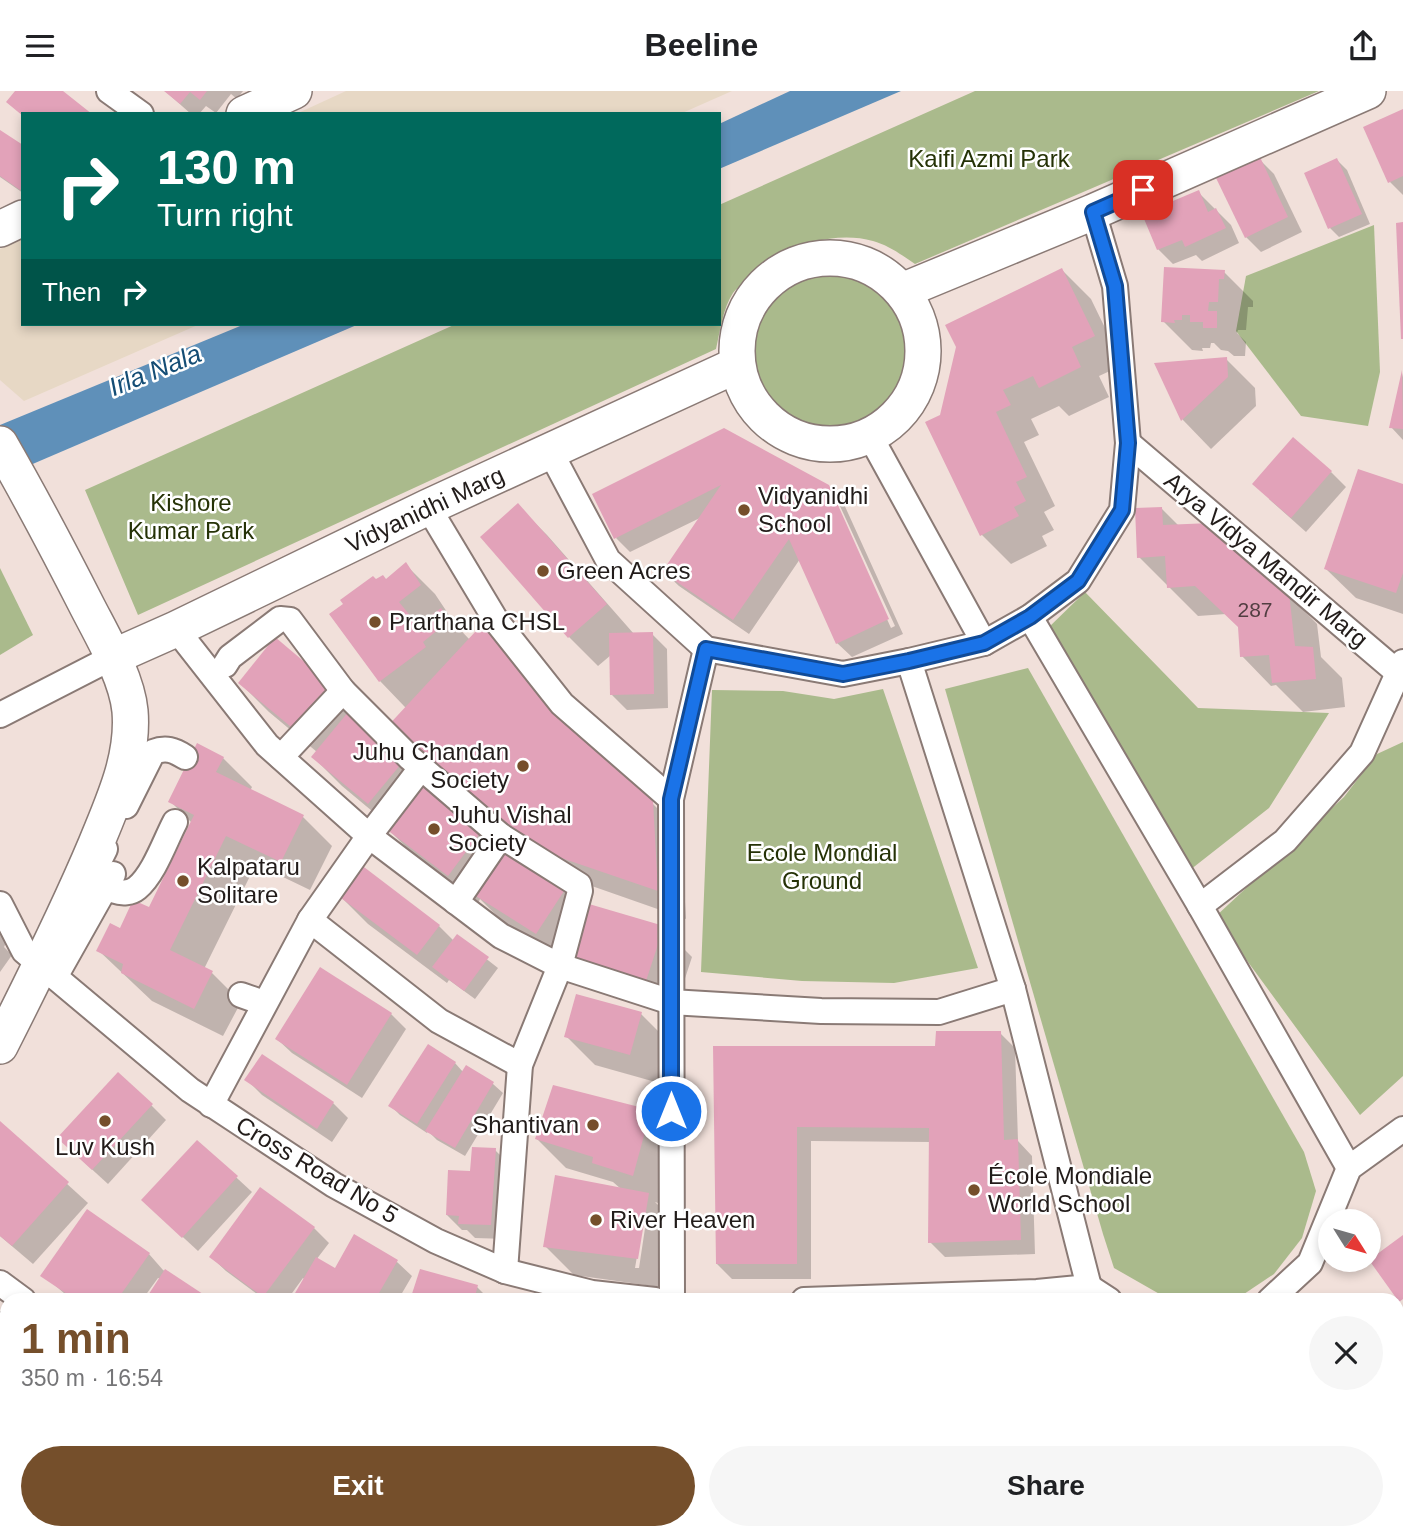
<!DOCTYPE html>
<meta charset="utf-8">
<style>
:root{--surface:#fff;--page:#f6f6f6;--text:#202124;--muted:#757577;--accent:#754f2b}
body{margin:0;font-family:Arial,sans-serif;background:var(--page);color:var(--text);height:100vh;display:flex;flex-direction:column;font-size:26px;white-space:nowrap}
*{box-sizing:border-box;margin:0}
p{font-size:23px;color:var(--muted)}
.icon{flex:none;width:38px;height:38px;fill:none;stroke:currentColor;stroke-width:2;stroke-linecap:round;stroke-linejoin:round}
.map{position:relative;flex:1;overflow:hidden}
.panel{position:absolute;left:0px;top:1202px;width:1404px;height:247px;display:flex;flex-direction:column;background:var(--surface);border-radius:21px 21px 0 0;box-shadow:0 4px 10px #0003}
.panel>*{flex:none}
.hud{position:absolute;left:21px;top:21px;width:700px;height:214px;border-radius:0px;box-shadow:0 4px 10px #0003;background:#00695c;color:#fff;overflow:hidden}
.needle{width:46px;rotate:127deg}
.controls{position:absolute;left:1318px;top:1118px;display:grid;gap:14px}
.controls a{display:grid;place-items:center;width:63px;height:63px;border-radius:50%;background:var(--surface);box-shadow:0 4px 10px #0003;font-size:35px}
.pin{position:absolute;display:grid;place-items:center;width:60px;height:60px;color:#fff;margin:-30px;border-radius:14px;box-shadow:0 4px 10px #0006}
.me{position:absolute;width:77px;margin:-38px;rotate:0deg;stroke-linejoin:round;filter:drop-shadow(0 0 5px #0008)}
.turn{display:flex;align-items:center;gap:24px;height:147px;padding:0 21px;font-size:32px}
.turn .icon{width:91px;height:91px;stroke-width:2.5}
.turn b{display:block;font-size:49px;line-height:60px}
.then{display:flex;align-items:center;height:66px;padding:0 21px;background:#0003;gap:14px;font-size:26px}
.round{display:grid;place-items:center;flex:none;width:74px;height:74px;border-radius:37px;background:var(--page)}
.head{display:flex;align-items:center;justify-content:space-between;height:119px;padding:0 21px}
h1{font-size:42px;font-weight:700;line-height:52px;color:var(--accent)}
.cta{display:flex;gap:14px;margin-top:auto;padding:14px 21px}
.cta a{flex:1;height:80px;border-radius:42px;background:var(--accent);color:#fff;font-size:28px;font-weight:700;line-height:80px;text-align:center}
.cta a+a{background:var(--page);color:var(--text)}
header{display:flex;justify-content:space-between;align-items:center;height:91px;padding:0 21px;background:var(--surface);font-size:32px;font-weight:700}
.map>svg:first-child{display:block}
.industrial{fill:#e7d8c5}
.green{fill:#aaba8c}
.water{fill:#5f90b9}
.shadow{fill:#0003;fill-rule:evenodd}
.building{fill:#e2a2b9}
.lines{fill:none;stroke-linecap:round;stroke-linejoin:round}
.street-tunnel{stroke:#c8b9b4;stroke-width:24;stroke-dasharray:24 12;stroke-linecap:butt}
.street-casing{stroke:#8a7a75;stroke-width:28}
.secondary-casing{stroke:#8a7a75;stroke-width:38}
.street{stroke:#fff;stroke-width:24}
.secondary{stroke:#fff;stroke-width:35}
.route-casing{stroke:#114b97;stroke-width:18}
.route{stroke:#1a73e8;stroke-width:12}
.poi-dot{fill:#754f2b;stroke:#fff;stroke-width:2.5}
.labels{text-anchor:middle;stroke-width:5;stroke-linejoin:round;paint-order:stroke}
.number-label{font-size:21px;fill:#523e42}
.park-label{font-size:24px;fill:#253206;stroke:#fff}
.poi-label{font-size:24px;fill:#221c1a;stroke:#fff;text-anchor:start}
.street-label{font-size:24px;fill:#221c1a;stroke:#fff}
.water-label{font-size:26px;font-style:italic;fill:#144d75;stroke:#fff}
</style>
<header><svg class="icon" aria-label="menu" viewBox="0 0 24 24"><path d="M4 6h16M4 12h16M4 18h16"/></svg>Beeline<svg class="icon" aria-label="share" viewBox="0 0 24 24"><path d="M12 15V3M7 8l5-5 5 5M5 13v7h14v-7"/></svg></header>
<div class="map">
<svg width="1403" height="1448" viewBox="0 0 1403 1448">
<rect width="100%" height="100%" fill="#f1e0da"/>
<!-- industrial -->
<g class="industrial">
<path d="M346,0H732L680,23H296Z"/>
<path d="M23,147V233H200L24,310L0,289V158Z"/>
</g>
<!-- green -->
<g class="green">
<path d="M975,0H1319L915,173C902,164 888,154 873,150C834,139 787,155 758,181C750,187 739,194 733,202C723,217 720,240 716,258L138,524L85,399L456,233H719V114Z"/>
<path d="M1374,134L1380,281L1368,335L1301,325L1236,240L1246,185Z"/>
<circle cx="828" cy="264" r="80"/>
<path d="M0,477L33,544L0,564Z"/>
<path d="M1085,501L1198,617L1329,622L1269,717L1190,779L1047,538Z"/>
<path d="M1028,577L1304,1061L1316,1100L1302,1147L1274,1183L1244,1203L1225,1209H1170L1114,1177L1103,1143L945,598Z"/>
<path d="M883,598L978,877L894,892L802,890L701,881L712,599L783,600L834,608Z"/>
<path d="M1403,651V985L1360,1024L1215,826L1344,706L1377,663Z"/>
<path d="M36,1442H384L401,1448H33Z"/>
</g>
<!-- water -->
<g class="water">
<path d="M790,0H901L719,78V33Z"/>
<path d="M245,233H359L0,387V334Z"/>
</g>
<!-- shadow -->
<g class="shadow">
<path d="M165,0H243L237,8L231,3L216,22L206,15L199,23H191Z"/>
<path d="M1403,20V104L1390,91Z"/>
<path d="M0,41L23,57V102L0,86Z"/>
<path d="M1259,68L1274,83L1302,141L1261,161L1246,146Z"/>
<path d="M1337,69L1347,79L1370,133L1339,146L1330,137Z"/>
<path d="M1199,102L1231,134L1239,152L1202,170L1196,164L1173,173L1158,158Z"/>
<path d="M1062,179L1091,208L1123,274L1099,285L1109,306L1069,325L1059,315L1031,328L1039,344L1024,351L1055,415L1044,421L1054,439L1042,445L1047,455L1011,473L982,444L941,325Z"/>
<path d="M1224,181L1253,210V216H1248L1246,239H1238L1237,242L1246,251L1245,265H1234L1228,260L1221,259L1214,252H1211L1210,257H1202L1203,260L1192,259L1163,230Z"/>
<path d="M1226,268L1255,297L1256,315L1211,358L1183,329L1156,274Z"/>
<path d="M1403,282V349L1391,336Z"/>
<path d="M724,339L828,395L843,411L903,543L852,566L837,552L800,468L749,543L679,495L664,481L702,426L630,461L616,447ZM830,402H834L895,535L891,537Z"/>
<path d="M1331,381L1346,396L1306,441L1269,408Z"/>
<path d="M1403,395V523L1356,507L1326,478Z"/>
<path d="M518,415L547,444L634,543H652L667,558L668,617L627,619L612,604L611,564L598,575L569,546L482,446Z"/>
<path d="M1161,417L1179,435L1288,503L1317,533L1321,566L1342,587L1345,616L1303,621L1276,594L1271,595L1242,565L1240,537L1226,523L1198,525L1139,466Z"/>
<path d="M406,474L435,503L449,524L447,525L470,549L652,712L681,741L686,828L569,787L380,590L331,524L376,490H387Z"/>
<path d="M275,549L564,798L588,822L663,837L692,866L675,918L565,871L503,831L480,808L478,812L417,767L388,738L390,735L342,695L313,666L317,661L269,621L240,592Z"/>
<path d="M223,667L252,696L250,700L303,726L332,755L310,799L256,773L204,878L212,882L241,911L223,945L152,910L98,859L120,839L149,819L192,732L170,710Z"/>
<path d="M339,804L439,835L454,850L457,845L498,877L475,908L449,889L447,892L368,833Z"/>
<path d="M0,824L12,839L4,856L12,864L0,881Z"/>
<path d="M391,923L406,938L362,1007L292,962L277,948Z"/>
<path d="M641,923L670,952L659,992L595,974L566,945Z"/>
<path d="M1000,942L1015,957L1018,1050L1032,1065L1035,1163L945,1166L930,1151L931,1051L811,1050V1188H732L717,1173L715,956L936,957Z"/>
<path d="M263,965L333,1012L348,1027L332,1051L262,1004L247,989Z"/>
<path d="M455,972L463,981L466,976L493,993L503,1002L465,1065L437,1049L428,1040L427,1042L400,1024L391,1015Z"/>
<path d="M151,1014L166,1029L108,1093L74,1062Z"/>
<path d="M650,1021L679,1050L661,1113L655,1111L677,1133L667,1197L574,1184L545,1155L621,1098L613,1091L566,1077L537,1048ZM644,1124H647L639,1177H635Z"/>
<path d="M0,1032L88,1112L33,1173L0,1145Z"/>
<path d="M198,1051L252,1101L198,1160L159,1124Z"/>
<path d="M495,1059L510,1074L506,1148L475,1147L467,1139H462L447,1124L472,1082Z"/>
<path d="M314,1137L329,1152L316,1169L335,1179L397,1171L412,1185L398,1209H293L305,1189L303,1187L287,1209H265L226,1180L211,1166Z"/>
<path d="M149,1163L163,1179L209,1209H147L161,1188L158,1187L142,1209H72L43,1184Z"/>
<path d="M421,1180L477,1196L490,1209H412Z"/>
<path d="M0,1286L7,1291V1347L0,1344Z"/>
<path d="M1396,1303L1403,1315V1334L1396,1338Z"/>
<path d="M0,1358L7,1365V1415L0,1412Z"/>
<path d="M0,1438L9,1447V1448H0Z"/>
<path d="M488,1442H547L546,1448H494Z"/>
<rect x="582" y="1442" width="113" height="6"/>
<rect x="702" y="1442" width="89" height="6"/>
<rect x="814" y="1442" width="107" height="6"/>
<path d="M949,1442H1069L1070,1448H950Z"/>
<path d="M1099,1442H1232L1233,1445L1222,1448H1105Z"/>
</g>
<!-- building -->
<g class="building">
<path d="M15,0H63L92,23H23V25L6,11Z"/>
<path d="M164,0H207L200,9L190,1L180,13Z"/>
<path d="M1403,18V85L1388,92L1363,36Z"/>
<path d="M0,39L23,54V96L20,99L0,85Z"/>
<path d="M1260,66L1288,126L1245,147L1216,87Z"/>
<path d="M1337,67L1362,123L1328,138L1304,82Z"/>
<path d="M1199,99L1208,121L1216,117L1226,137L1185,156L1182,149L1157,159L1142,123Z"/>
<path d="M1403,131V248H1401L1396,132Z"/>
<path d="M1164,176L1225,179L1224,188H1219L1218,211H1209L1208,220H1217V237H1203V231H1190V224H1182V229H1174L1175,232L1161,231Z"/>
<path d="M1062,177L1095,245L1072,256L1081,276L1039,297L1033,285L1003,299L1011,314L996,321L1027,386L1016,391L1026,410L1014,416L1019,425L980,445L925,331L940,324L956,256L945,234Z"/>
<path d="M1227,266L1228,286L1181,330L1154,272Z"/>
<path d="M1402,279L1403,338L1389,337Z"/>
<path d="M724,337L829,394L889,528L836,553L789,448L733,529L662,481L721,394L614,448L592,403Z"/>
<path d="M1293,346L1332,380L1291,427L1252,393Z"/>
<path d="M1358,378L1403,393V482L1396,502L1324,478Z"/>
<path d="M518,412L607,513L568,547L480,446Z"/>
<path d="M1162,416L1163,434L1211,432L1289,502L1295,555L1313,556L1316,588L1272,592L1269,564L1240,566L1238,536L1195,495L1167,497L1165,465L1137,467L1135,417Z"/>
<path d="M406,471L421,494L399,511L418,534L441,517L450,529L423,551L426,556L379,591L329,523L343,513L340,509L373,485L376,488L383,484L386,488Z"/>
<path d="M488,527L558,618L653,710L658,800L538,759L384,639Z"/>
<path d="M653,541L654,603L610,604L609,542Z"/>
<path d="M275,546L333,595L296,640L238,592Z"/>
<path d="M349,620L406,667L368,713L311,666Z"/>
<path d="M197,652L224,666L216,681L304,724L281,771L226,745L170,859L213,880L194,918L121,882L123,873L96,860L110,832L120,837L133,809L149,816L194,724L168,711Z"/>
<path d="M421,691L483,738L448,785L386,738Z"/>
<path d="M501,756L566,797L536,843L471,802Z"/>
<path d="M360,773L440,834L417,864L337,804Z"/>
<path d="M589,813L664,835L646,890L572,868Z"/>
<path d="M457,843L489,866L464,900L432,876Z"/>
<path d="M320,876L392,922L347,994L275,948Z"/>
<path d="M576,903L642,921L630,964L564,946Z"/>
<path d="M936,940H1001L1004,1049L1018,1048L1021,1149L928,1152L929,1037L797,1036V1173H716L713,955H935Z"/>
<path d="M428,953L456,971L417,1033L388,1015Z"/>
<path d="M262,963L334,1011L317,1038L244,989Z"/>
<path d="M466,974L494,991L455,1057L425,1040Z"/>
<path d="M118,981L153,1013L92,1079L57,1047Z"/>
<path d="M553,994L651,1019L633,1085L592,1072L593,1066L535,1048Z"/>
<path d="M0,1030L69,1091L12,1155L0,1145Z"/>
<path d="M197,1049L238,1085L182,1147L141,1109Z"/>
<path d="M472,1056L496,1057L491,1134L458,1133L459,1125L446,1124L448,1079L470,1080Z"/>
<path d="M555,1084L649,1102L638,1168L543,1156Z"/>
<path d="M260,1096L315,1136L263,1206L209,1166Z"/>
<path d="M87,1118L150,1162L117,1209H76L40,1185Z"/>
<path d="M354,1143L398,1169L375,1209H291L316,1166L335,1177Z"/>
<path d="M1403,1144V1208L1399,1211L1369,1169Z"/>
<path d="M165,1178L212,1209H145Z"/>
<path d="M420,1178L478,1194L474,1209H410Z"/>
<path d="M1403,1248V1296L1396,1286V1252Z"/>
<path d="M0,1284L7,1289V1335L0,1332Z"/>
<path d="M581,1442H680V1448H580Z"/>
<rect x="700" y="1442" width="77" height="6"/>
<rect x="812" y="1442" width="82" height="6"/>
<path d="M948,1442H1045L1046,1446L1034,1448H949Z"/>
</g>
<g class="lines">
<!-- street-tunnel -->
<path class="street-tunnel" d="M1106,1442L1107,1445"/>
<defs>
<g id="street">
<path d="M109,0L141,23"/>
<path d="M870,345L984,552"/>
<path d="M1128,352L1403,586"/>
<path d="M551,362L608,469L706,558L843,583L909,570L984,552L1030,526L1078,490L1122,419L1128,352L1115,195L1093,121"/>
<path d="M428,416L497,531L562,613L671,708"/>
<path d="M1030,526L1200,815L1349,1077"/>
<path d="M176,538L267,654L369,745L501,845L560,875L671,911L821,920L939,921L1013,898"/>
<path d="M909,570L1013,898L1089,1196"/>
<path d="M225,574L230,566L280,528L290,529L343,600L410,667L501,745L579,794L580,800L560,875L520,974L505,1180"/>
<path d="M0,624L113,566"/>
<path d="M281,666L343,600"/>
<path d="M126,715L153,661C166,656 174,659 185,666"/>
<path d="M105,758C102,765 95,774 97,783C102,799 125,807 137,797C154,783 165,750 175,731"/>
<path d="M456,811L501,745"/>
<path d="M0,813L24,860L190,999L334,1094L436,1150L505,1180L592,1202L655,1209"/>
<path d="M1200,815L1285,750L1362,662L1403,571"/>
<path d="M310,829L439,930L520,974"/>
<path d="M55,886L113,783"/>
<path d="M241,904L264,912"/>
<path d="M211,1014L310,829L369,745L421,677"/>
<path d="M0,1192L23,1209"/>
<path d="M672,1209L671,708L706,558"/>
<path d="M804,1209L1037,1201L1089,1196L1109,1209"/>
<path d="M1270,1209L1310,1172L1349,1077L1403,1038"/>
<path d="M0,1234L7,1239"/>
<path d="M1396,1352L1403,1348"/>
<path d="M1396,1396L1403,1392"/>
<path d="M315,1442L328,1448"/>
<path d="M428,1442L450,1448"/>
<path d="M933,1442V1448"/>
<path d="M1119,1442L1121,1448"/>
<path d="M1143,1442L1145,1448"/>
<path d="M1345,1442L1348,1448"/>
<path d="M29,1448L32,1442"/>
<path d="M564,1448L565,1442"/>
<path d="M1194,1448L1208,1442"/>
<path d="M1294,1448L1308,1442"/>
</g>
<g id="secondary">
<path d="M244,23L294,0"/>
<path d="M0,138L23,127"/>
<circle cx="830" cy="260" r="93"/>
<path d="M902,200L1093,121L1368,0"/>
<path d="M0,353C31,407 60,462 88,517C103,546 127,587 130,620C134,667 113,711 96,753C67,822 34,888 0,955"/>
<path d="M113,566L176,538L428,416L737,274"/>
</g>
</defs>
<!-- street casing -->
<use href="#street" class="street-casing"/>
<!-- secondary casing -->
<use href="#secondary" class="secondary-casing"/>
<!-- street -->
<use href="#street" class="street"/>
<!-- secondary -->
<use href="#secondary" class="secondary"/>
</g>
<g class="lines">
<defs>
<path id="route" d="M671,1020V708L706,558L843,583L909,570L984,552L1030,526L1078,490L1122,419L1128,352L1115,195L1093,121L1143,99"/>
</defs>
<!-- route casing -->
<use href="#route" class="route-casing"/>
<!-- route -->
<use href="#route" class="route"/>
</g>
<!-- markers -->
<g class="poi-dot">
<circle cx="744" cy="419" r="7"/>
<circle cx="543" cy="480" r="7"/>
<circle cx="375" cy="531" r="7"/>
<circle cx="523" cy="675" r="7"/>
<circle cx="434" cy="738" r="7"/>
<circle cx="183" cy="790" r="7"/>
<circle cx="105" cy="1030" r="7"/>
<circle cx="593" cy="1034" r="7"/>
<circle cx="974" cy="1099" r="7"/>
<circle cx="596" cy="1129" r="7"/>
</g>
<g class="labels">
<!-- number labels -->
<g class="number-label">
<text x="1255" y="526">287</text>
</g>
<!-- park labels -->
<g class="park-label">
<text x="989" y="76">Kaifi Azmi Park</text>
<text x="191" y="420">Kishore<tspan x="191" dy="28">Kumar Park</tspan></text>
<text x="822" y="770">Ecole Mondial<tspan x="822" dy="28">Ground</tspan></text>
</g>
<!-- poi labels -->
<g class="poi-label">
<text x="758" y="413">Vidyanidhi<tspan x="758" dy="28">School</tspan></text>
<text x="557" y="488">Green Acres</text>
<text x="389" y="539">Prarthana CHSL</text>
<text x="509" y="669" text-anchor="end">Juhu Chandan<tspan x="509" dy="28">Society</tspan></text>
<text x="448" y="732">Juhu Vishal<tspan x="448" dy="28">Society</tspan></text>
<text x="197" y="784">Kalpataru<tspan x="197" dy="28">Solitare</tspan></text>
<text x="579" y="1042" text-anchor="end">Shantivan</text>
<text x="105" y="1064" text-anchor="middle">Luv Kush</text>
<text x="988" y="1093">École Mondiale<tspan x="988" dy="28">World School</tspan></text>
<text x="610" y="1137">River Heaven</text>
</g>
<!-- street labels -->
<g class="street-label">
<text transform="translate(425 419) rotate(-25)" y="8">Vidyanidhi Marg</text>
<text transform="translate(1266 469) rotate(40)" y="8">Arya Vidya Mandir Marg</text>
<text transform="translate(317 1079) rotate(31)" y="8">Cross Road No 5</text>
</g>
<!-- water labels -->
<g class="water-label">
<text transform="translate(155 279) rotate(-22)" y="9">Irla Nala</text>
</g>
</g>
</svg>
<div class="controls">
<a><svg class="needle" viewBox="-14 -14 28 28"><path d="M0-13l5 13h-10z" fill="#e53935"/><path d="M0 13l5-13h-10z" fill="#757577"/></svg></a>
</div>
<div class="pin" style="left:1143px;top:99px;background:#d93025"><svg class="icon" aria-label="arrive" viewBox="0 0 24 24"><path d="M6 21V4h12l-3 4 3 4H6"/></svg></div>
<svg class="me" style="left:671px;top:1020px" viewBox="-20 -20 40 40"><circle r="17" fill="#1a73e8" stroke="#fff" stroke-width="3"/><path d="M0-11L8 9 0 5-8 9z" fill="#fff"/></svg>
<div class="hud">
<div class="turn"><svg class="icon" aria-label="right" viewBox="0 0 24 24"><path d="M7 20v-9h11M14 6l5 5-5 5"/></svg><div><b>130 m</b>Turn right</div></div>
<div class="then">Then<svg class="icon" aria-label="right" viewBox="0 0 24 24"><path d="M7 20v-9h11M14 6l5 5-5 5"/></svg></div>
</div>
<section class="panel">
<div class="head"><div><h1>1 min</h1><p>350 m · 16:54</p></div><a class="round"><svg class="icon" aria-label="close" viewBox="0 0 24 24"><path d="M6 6l12 12M18 6L6 18"/></svg></a></div>
<div class="cta"><a>Exit</a><a>Share</a></div>
</section>
</div>
